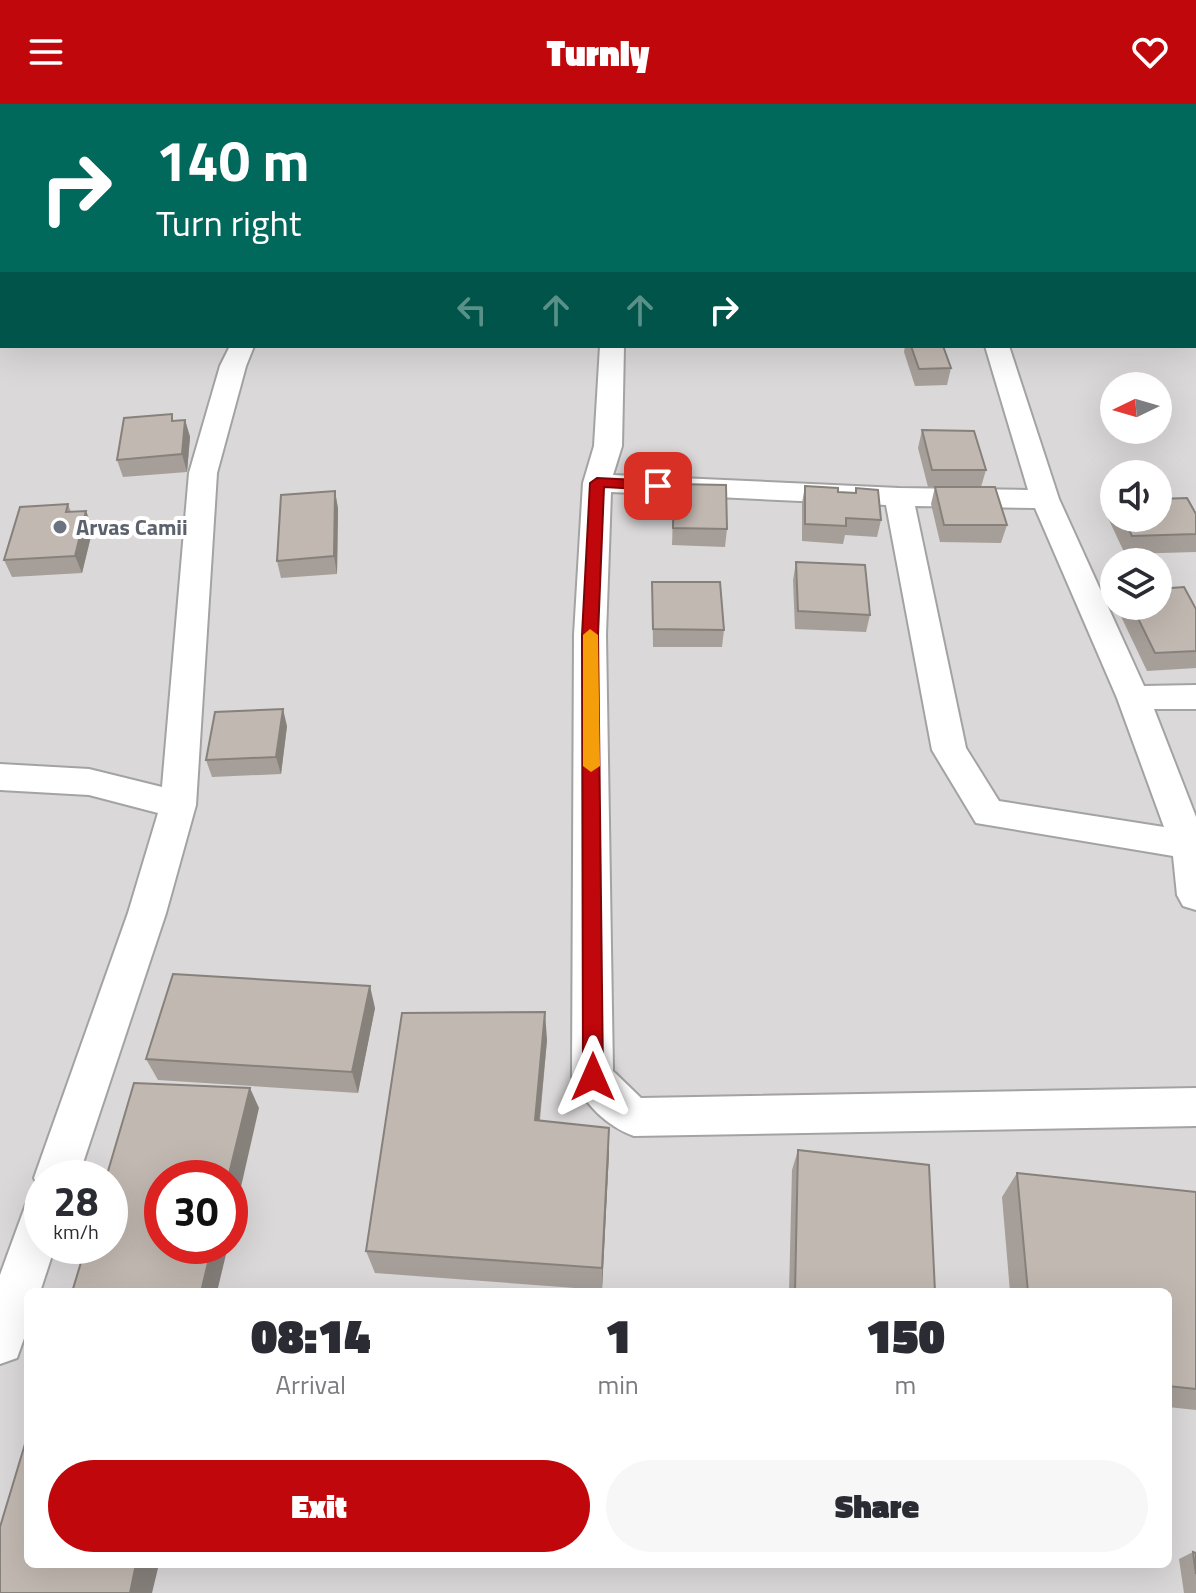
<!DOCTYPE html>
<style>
:root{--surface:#fff;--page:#f7f7f7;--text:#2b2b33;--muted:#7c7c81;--accent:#c0070b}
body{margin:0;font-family:"Titillium Web",sans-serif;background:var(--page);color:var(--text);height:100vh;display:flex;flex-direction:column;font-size:30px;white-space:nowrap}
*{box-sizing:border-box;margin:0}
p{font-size:26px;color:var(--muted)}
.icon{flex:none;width:44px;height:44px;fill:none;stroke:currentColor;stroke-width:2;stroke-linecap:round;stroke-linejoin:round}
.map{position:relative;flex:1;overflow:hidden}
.panel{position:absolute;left:24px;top:1184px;width:1148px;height:280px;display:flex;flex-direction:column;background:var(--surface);border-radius:12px;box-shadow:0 8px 32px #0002}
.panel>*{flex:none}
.banner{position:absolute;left:0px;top:0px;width:1196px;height:244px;box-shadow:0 8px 32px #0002;background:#00695c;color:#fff;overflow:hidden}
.needle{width:52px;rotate:265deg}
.tools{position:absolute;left:1100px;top:268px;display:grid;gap:16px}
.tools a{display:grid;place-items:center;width:72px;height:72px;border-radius:50%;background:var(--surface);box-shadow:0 8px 32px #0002;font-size:40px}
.speed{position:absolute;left:24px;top:1056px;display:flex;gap:16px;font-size:40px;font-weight:700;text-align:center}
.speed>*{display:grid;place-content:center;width:104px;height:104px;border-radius:50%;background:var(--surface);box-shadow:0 8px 32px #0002;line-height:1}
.speed small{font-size:20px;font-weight:400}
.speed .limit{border:12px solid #d22;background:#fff;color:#111}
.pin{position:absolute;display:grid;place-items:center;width:68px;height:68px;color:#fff;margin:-34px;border-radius:16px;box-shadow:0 4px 12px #0006}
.me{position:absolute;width:88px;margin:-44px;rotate:0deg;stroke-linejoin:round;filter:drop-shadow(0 0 6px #0008)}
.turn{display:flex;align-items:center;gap:28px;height:168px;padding:0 24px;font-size:36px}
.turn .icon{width:104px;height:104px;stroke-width:2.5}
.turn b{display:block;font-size:56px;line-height:68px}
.lanes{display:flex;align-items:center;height:76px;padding:0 24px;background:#0003;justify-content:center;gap:40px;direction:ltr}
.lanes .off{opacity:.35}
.eta{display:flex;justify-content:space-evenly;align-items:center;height:136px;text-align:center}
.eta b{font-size:48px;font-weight:800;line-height:56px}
.primary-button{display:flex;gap:16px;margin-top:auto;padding:16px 24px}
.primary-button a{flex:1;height:92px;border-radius:48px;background:var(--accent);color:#fff;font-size:32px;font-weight:800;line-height:92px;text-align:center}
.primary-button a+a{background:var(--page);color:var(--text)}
header{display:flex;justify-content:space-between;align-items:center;height:104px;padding:0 24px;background:var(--accent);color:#fff;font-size:36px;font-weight:800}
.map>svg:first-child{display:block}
.residential{fill:#dad8d9;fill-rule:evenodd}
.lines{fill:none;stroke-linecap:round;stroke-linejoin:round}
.minor-casing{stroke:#a3a3a3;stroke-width:4}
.minor{fill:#fff;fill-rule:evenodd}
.wall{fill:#a69e98}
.shaded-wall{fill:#87817c}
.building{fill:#c1b8b1;stroke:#87817c;stroke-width:2}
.route{fill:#c0070b;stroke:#7d0507;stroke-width:2}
.slow{fill:#f59e0b}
.worship-dot{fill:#6b7280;stroke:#fff;stroke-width:3}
.labels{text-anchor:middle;stroke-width:8;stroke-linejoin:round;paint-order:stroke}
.worship-label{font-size:22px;font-weight:bold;fill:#5b616d;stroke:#fff;text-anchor:start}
</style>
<header><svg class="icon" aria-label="menu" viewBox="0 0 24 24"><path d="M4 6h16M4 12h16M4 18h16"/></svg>Turnly<svg class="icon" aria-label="heart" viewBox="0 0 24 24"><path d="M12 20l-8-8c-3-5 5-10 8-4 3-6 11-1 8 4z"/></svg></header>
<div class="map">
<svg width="1196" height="1489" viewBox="0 0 1196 1489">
<rect width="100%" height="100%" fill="#ede9e1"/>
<!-- residential -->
<path class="residential" d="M0,0H1196V1489H0ZM2,2H1194V242H2ZM1114,282H1158V326H1114ZM1114,370H1158V414H1114ZM1114,458H1158V502H1114ZM42,1074H110V1142H42ZM162,1074H230V1142H162ZM28,1188H1168V1460H28Z"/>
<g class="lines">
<defs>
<g id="minor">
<path d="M365,0H385L364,2Z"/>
<path d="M478,0H522L524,2H480Z"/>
<rect x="922" y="0" width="20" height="2"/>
<rect x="0" y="140" width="2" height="14"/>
<rect x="1194" y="150" width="2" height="14"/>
<path d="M230,242H254L246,262L217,369L196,701L166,809L78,1074H42V1089L34,1074L128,809L158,709L89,691L0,686V660L89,665L162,683L189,369L220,262Z"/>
<path d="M600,242H624L622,342L613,371L899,384L1028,386L985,242H1009L1059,395L1144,582L1196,581V605H1154L1196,713V806L1183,802L1177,791L1173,752L976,719L932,646L886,401L611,388L606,531L613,967L641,994L1196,984V1022L634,1032C606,1022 585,1000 572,973L574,531L583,379L594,342ZM915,402L1035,404L1117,594L1164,723L999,697L966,644Z"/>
<path d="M42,1094V1142H55L40,1188H28V1223L17,1254L0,1260V1171L26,1100Z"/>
</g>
</defs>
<!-- minor casing -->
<use href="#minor" class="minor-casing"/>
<!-- minor -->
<use href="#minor" class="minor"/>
</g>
<!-- wall -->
<g class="wall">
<path d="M790,0H872L871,2H789Z"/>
<path d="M2,2V33H0V4Z"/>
<rect x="1194" y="21" width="2" height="89"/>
<path d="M905,242H943L951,264L947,281L915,282L904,248Z"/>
<path d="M185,316L190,333L187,368L123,373L117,356L174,317Z"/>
<path d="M922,326L986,366L981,383L1007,421L1001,439L940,438L931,400L935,383H928L918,344Z"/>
<path d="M674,380L727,425L725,443L672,441Z"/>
<path d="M805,382L838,388L855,389L856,384L881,416L877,433L845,431L843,440L802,437V399Z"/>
<path d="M335,387L338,405L337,470L281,474L277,457Z"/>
<path d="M1114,398V414H1158L1196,410V448L1125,450L1108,414Z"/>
<path d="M68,400L71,408L93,424L82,469L12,473L4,456Z"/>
<path d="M796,458L870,511L866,528L795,525L793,476Z"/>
<path d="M652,478L724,526L722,543H653Z"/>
<path d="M1117,502L1196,505V564L1147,567L1117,504Z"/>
<path d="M287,622L281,670L212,673L206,656Z"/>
<path d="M375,904L358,989L158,976L146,955Z"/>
<path d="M547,936L540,1016L609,1049L602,1186L375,1169L366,1147Z"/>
<path d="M798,1046L935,1188H789L792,1066Z"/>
<path d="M1017,1069L1196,1088V1306L1168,1303V1188H1010L1002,1093Z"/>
<path d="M1193,1448L1196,1449V1489H1184L1179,1455Z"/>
</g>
<!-- shaded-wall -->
<g class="shaded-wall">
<path d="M49,0H68L66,2H47Z"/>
<path d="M185,316L190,333L187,368L182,350Z"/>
<path d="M335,387L338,405L337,470L334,452Z"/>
<path d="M86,407L93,424L82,469L75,452Z"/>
<path d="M283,605L287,622L281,670L276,653Z"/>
<path d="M370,882L375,904L358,989L352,968Z"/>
<path d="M545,908L547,936L537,1041L535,1016Z"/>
<path d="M250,984L259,1004L230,1131V1074H228Z"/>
<path d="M609,1024V1049L602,1186V1164Z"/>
<path d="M212,1142H228L217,1188H201Z"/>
<path d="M136,1460H159L152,1489H130Z"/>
</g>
<!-- building -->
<g class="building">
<path d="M4,0L11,1L49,0L47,2H2Z"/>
<path d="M2,2V18H0V4Z"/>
<rect x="1194" y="21" width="2" height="35"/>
<rect x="1194" y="62" width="2" height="24"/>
<path d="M911,242H943L951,264L919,265Z"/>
<path d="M172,310V317L185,316L182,350L117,356L124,314Z"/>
<path d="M922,326L974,327L986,366H932Z"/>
<path d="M674,380L726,381L727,425L673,424Z"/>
<path d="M805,382L838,384V388L856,389V384L878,386L881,416L846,414V422L805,420Z"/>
<path d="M935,383H995L1007,421H944Z"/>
<path d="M335,387L334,452L277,457L281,391Z"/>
<path d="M1187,394L1196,410V430L1132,432L1123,414H1158V395Z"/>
<path d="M68,400L66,408L86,407L75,452L4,456L20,403Z"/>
<path d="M796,458L865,461L870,511L798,507Z"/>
<path d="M652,478H720L724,526L653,525Z"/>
<path d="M1184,483L1196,505V547L1155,549L1132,502H1158V485Z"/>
<path d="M283,605L276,653L206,656L215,608Z"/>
<path d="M173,870L370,882L352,968L146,955Z"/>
<path d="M545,908L535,1016L609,1024L602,1164L366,1147L402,909Z"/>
<path d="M134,979L250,984L228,1074H162V1142H212L201,1188H72L86,1142H110V1074H106Z"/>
<path d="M798,1046L929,1061L935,1188H795Z"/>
<path d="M1017,1069L1196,1088V1285L1168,1282V1188H1028Z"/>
<path d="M28,1330V1460H136L130,1489H0V1423Z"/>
<path d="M1193,1448L1196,1449V1470Z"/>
</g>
<!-- route -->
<path class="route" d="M597,374L658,377L665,382L658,386L604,383L598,531L603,973L600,979L593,982L586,979L583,973L582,531L590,379Z"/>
<!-- slow -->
<path class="slow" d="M590,525L598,531L600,662L591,668L583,662V531Z"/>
<!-- markers -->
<circle class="worship-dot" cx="60" cy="423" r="8"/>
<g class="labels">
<!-- worship labels -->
<g class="worship-label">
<text x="76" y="431">Arvas Camii</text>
</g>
</g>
</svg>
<div class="tools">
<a><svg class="needle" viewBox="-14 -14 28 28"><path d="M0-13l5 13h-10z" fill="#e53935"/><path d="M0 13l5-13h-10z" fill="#7c7c81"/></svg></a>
<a><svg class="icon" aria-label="sound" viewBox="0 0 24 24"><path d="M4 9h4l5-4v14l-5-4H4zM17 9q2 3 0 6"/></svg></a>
<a><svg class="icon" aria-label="layers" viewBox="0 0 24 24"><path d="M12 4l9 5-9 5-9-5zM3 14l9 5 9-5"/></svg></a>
</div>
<div class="speed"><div>28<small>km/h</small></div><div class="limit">30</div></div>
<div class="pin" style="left:658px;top:382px;background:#d93025"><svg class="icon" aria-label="arrive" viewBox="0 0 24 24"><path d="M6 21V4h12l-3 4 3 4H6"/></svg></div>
<svg class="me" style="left:593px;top:973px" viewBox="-20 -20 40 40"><path d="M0-17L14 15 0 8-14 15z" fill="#c0070b" stroke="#fff" stroke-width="4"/></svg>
<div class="banner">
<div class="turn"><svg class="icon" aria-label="right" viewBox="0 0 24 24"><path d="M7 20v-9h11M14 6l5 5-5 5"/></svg><div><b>140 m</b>Turn right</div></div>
<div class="lanes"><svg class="icon off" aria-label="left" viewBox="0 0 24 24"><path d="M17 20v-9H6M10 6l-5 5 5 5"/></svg><svg class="icon off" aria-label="ahead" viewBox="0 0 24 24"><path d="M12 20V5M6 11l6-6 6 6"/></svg><svg class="icon off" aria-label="ahead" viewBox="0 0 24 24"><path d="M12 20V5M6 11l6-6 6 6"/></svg><svg class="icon" aria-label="right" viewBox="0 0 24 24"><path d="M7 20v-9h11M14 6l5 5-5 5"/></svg></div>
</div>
<section class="panel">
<div class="eta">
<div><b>08:14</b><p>Arrival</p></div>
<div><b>1</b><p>min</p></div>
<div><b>150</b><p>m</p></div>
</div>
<div class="primary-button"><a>Exit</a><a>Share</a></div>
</section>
</div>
